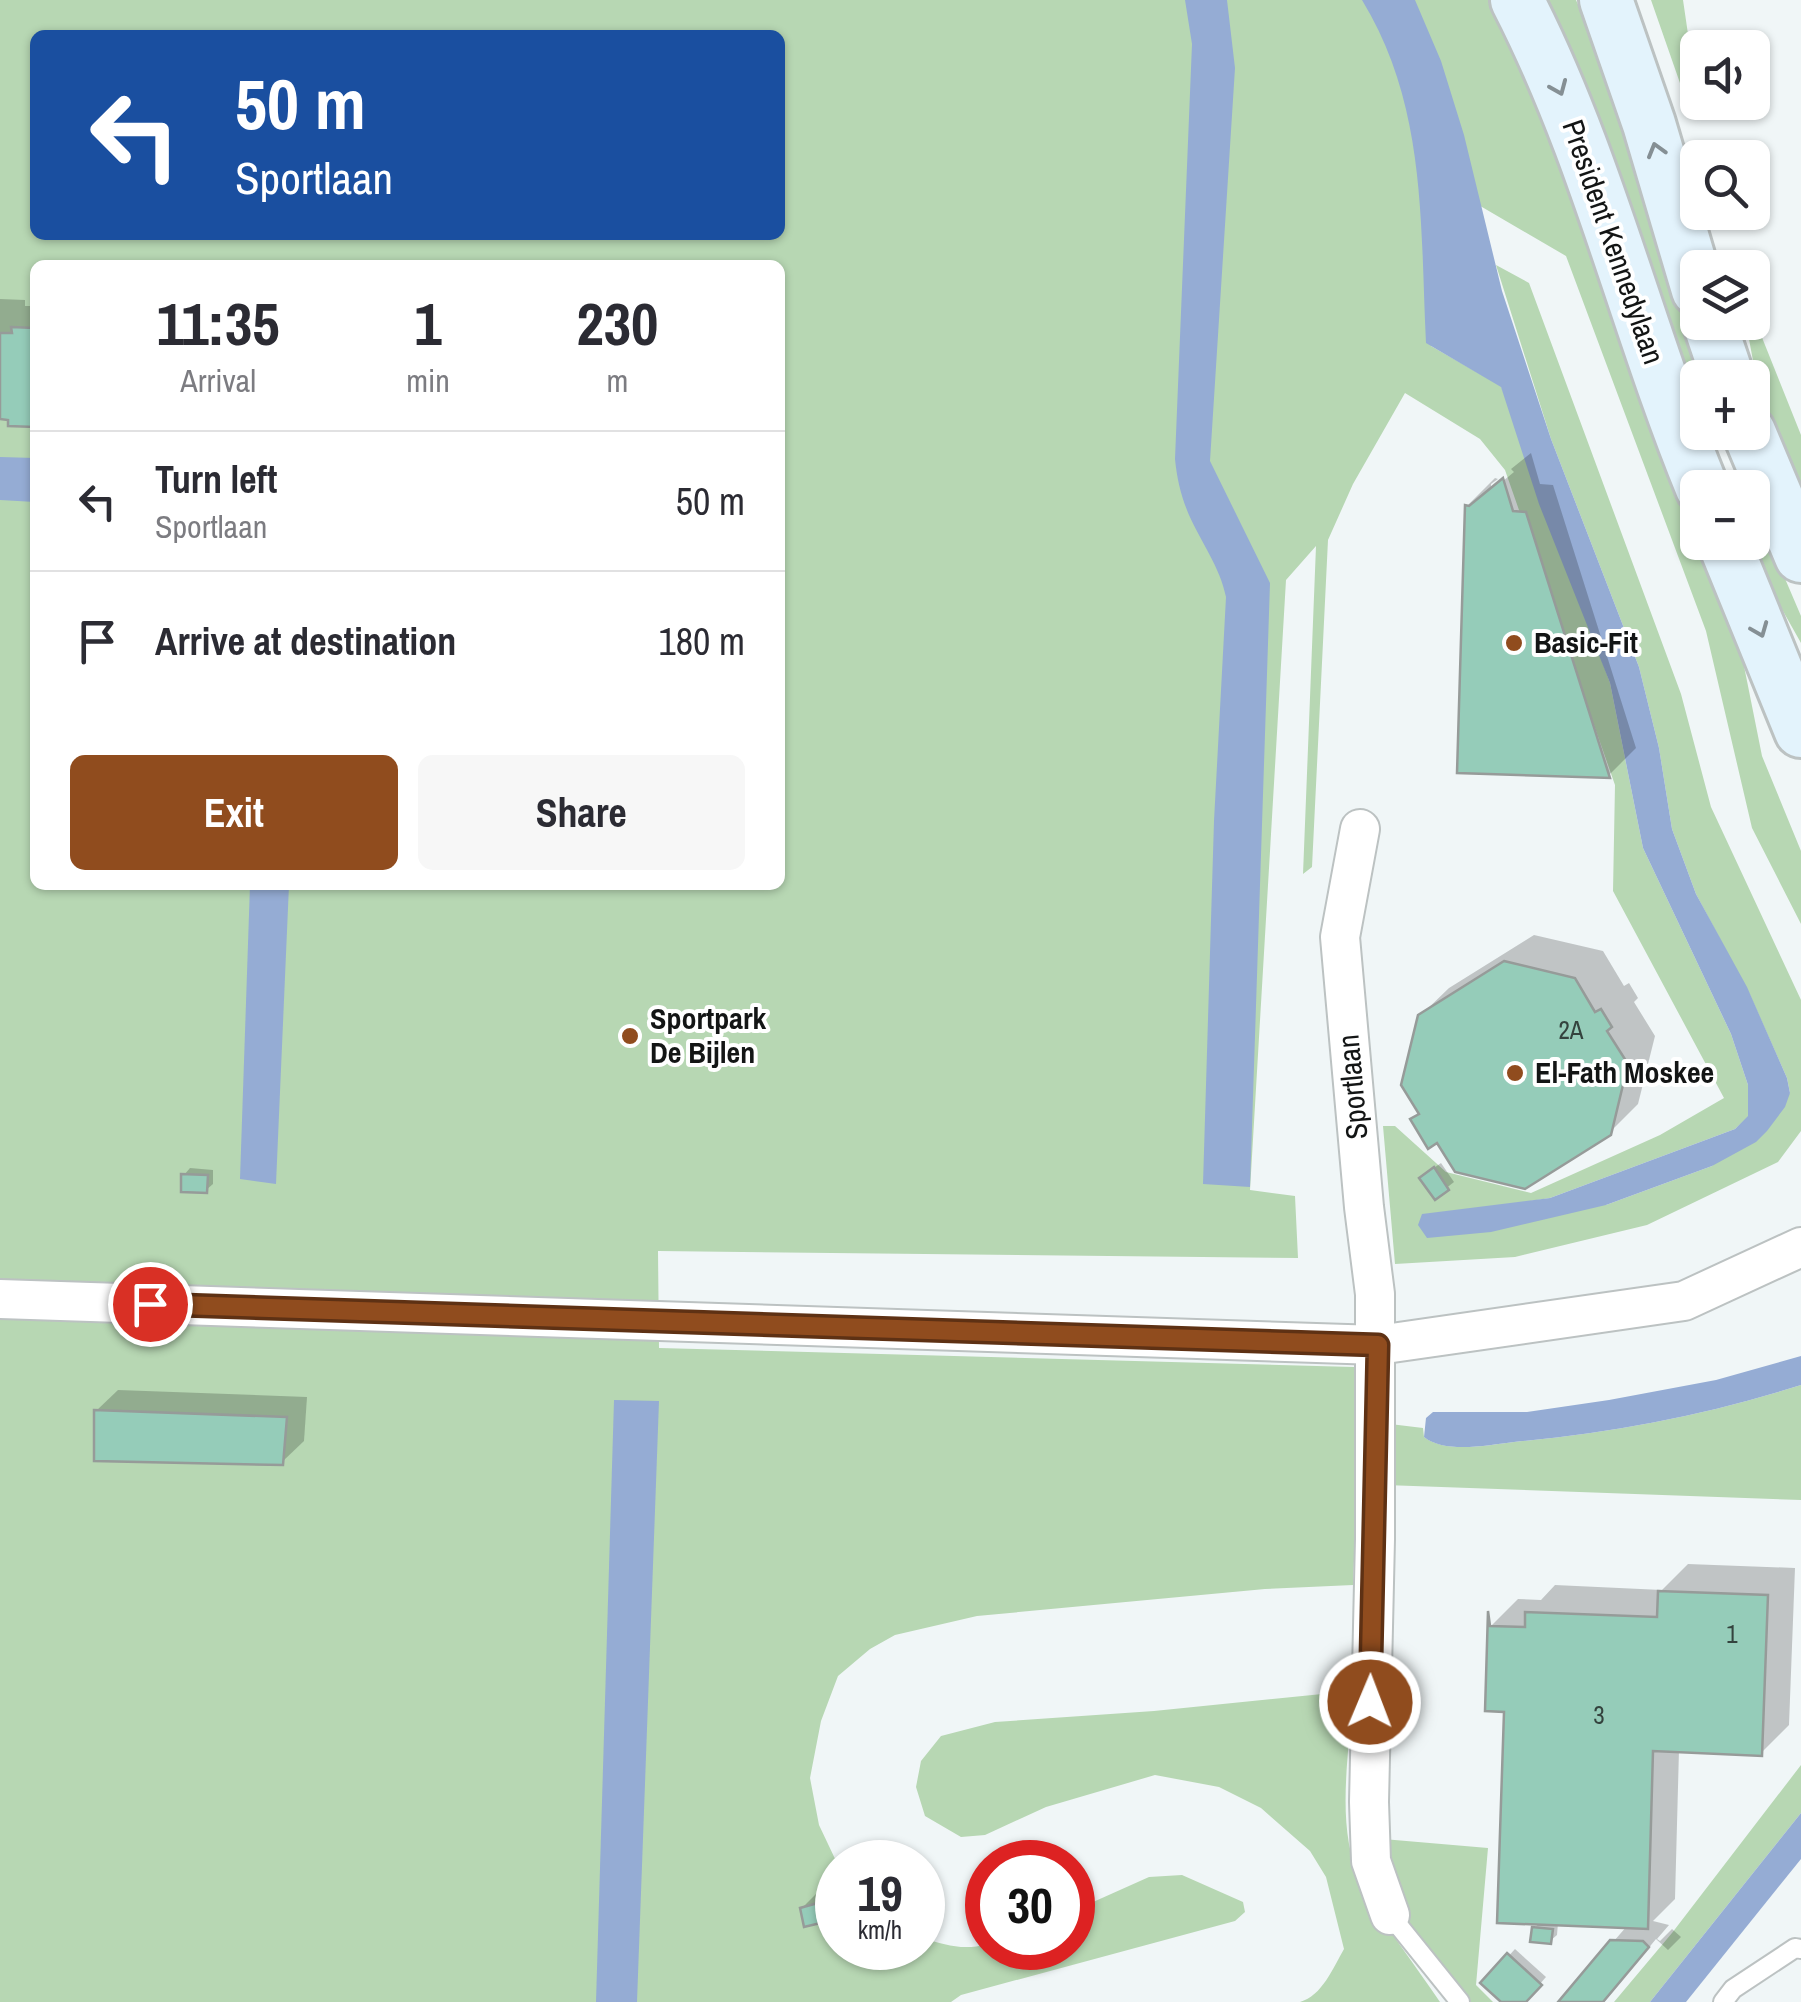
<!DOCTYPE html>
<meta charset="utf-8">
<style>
:root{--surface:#fff;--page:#f7f7f7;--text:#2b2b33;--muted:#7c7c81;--line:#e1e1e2;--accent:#904c1e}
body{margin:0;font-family:"Archivo Narrow",sans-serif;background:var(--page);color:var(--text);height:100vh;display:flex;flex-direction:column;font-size:38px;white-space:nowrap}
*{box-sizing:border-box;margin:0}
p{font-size:32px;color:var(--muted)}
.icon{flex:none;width:55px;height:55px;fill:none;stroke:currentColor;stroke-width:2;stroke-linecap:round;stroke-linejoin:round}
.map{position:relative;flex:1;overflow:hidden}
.details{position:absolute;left:30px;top:260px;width:755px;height:630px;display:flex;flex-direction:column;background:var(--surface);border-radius:15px;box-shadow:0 2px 8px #0004}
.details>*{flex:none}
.banner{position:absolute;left:30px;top:30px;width:755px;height:210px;border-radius:15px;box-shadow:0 2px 8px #0004;background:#1a4fa0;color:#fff;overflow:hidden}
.buttons{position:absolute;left:1680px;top:30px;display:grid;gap:20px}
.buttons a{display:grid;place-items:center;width:90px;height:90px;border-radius:15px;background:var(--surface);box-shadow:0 2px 8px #0004;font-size:50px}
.speed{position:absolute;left:815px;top:1840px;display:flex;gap:20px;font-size:50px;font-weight:700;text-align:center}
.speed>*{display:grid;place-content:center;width:130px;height:130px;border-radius:50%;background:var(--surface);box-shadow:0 2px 8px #0004;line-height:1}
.speed small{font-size:25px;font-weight:400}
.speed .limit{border:15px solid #d22;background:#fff;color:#111}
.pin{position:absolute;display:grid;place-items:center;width:85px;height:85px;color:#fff;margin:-42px;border:5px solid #fff;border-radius:50%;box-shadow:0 2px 10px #0007}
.me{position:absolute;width:110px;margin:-55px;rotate:1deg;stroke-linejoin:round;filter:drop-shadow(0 0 8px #0008)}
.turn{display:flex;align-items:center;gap:35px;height:210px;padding:0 40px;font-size:45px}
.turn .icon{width:130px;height:130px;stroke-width:2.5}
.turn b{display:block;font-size:70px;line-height:85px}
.eta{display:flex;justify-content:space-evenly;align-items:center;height:170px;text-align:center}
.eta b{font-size:60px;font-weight:700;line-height:70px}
.cta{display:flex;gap:20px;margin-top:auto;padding:20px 40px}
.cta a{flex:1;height:115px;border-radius:15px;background:var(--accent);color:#fff;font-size:40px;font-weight:700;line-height:115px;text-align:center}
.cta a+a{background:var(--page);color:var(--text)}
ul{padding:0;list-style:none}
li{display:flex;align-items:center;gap:30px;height:140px;padding:0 40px;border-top:2px solid var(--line)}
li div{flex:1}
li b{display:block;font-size:38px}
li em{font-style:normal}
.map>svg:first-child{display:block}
.green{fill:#b7d7b3;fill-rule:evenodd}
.water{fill:#95acd4}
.shadow{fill:#0003}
.building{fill:#95ccb9;stroke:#969b99;stroke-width:2.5}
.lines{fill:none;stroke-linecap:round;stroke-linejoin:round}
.lane-casing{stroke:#bcc2c2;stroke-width:22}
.street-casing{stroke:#bcc2c2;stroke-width:42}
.secondary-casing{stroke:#bcc2c2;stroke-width:58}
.lane{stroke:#fff;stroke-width:18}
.street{stroke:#fff;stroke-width:38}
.secondary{stroke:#e3f3fc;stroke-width:52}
.oneway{stroke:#858f94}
.route-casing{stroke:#5e3114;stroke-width:25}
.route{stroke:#904c1e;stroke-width:18}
.poi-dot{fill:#904c1e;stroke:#fff;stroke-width:4}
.labels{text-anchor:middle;stroke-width:8;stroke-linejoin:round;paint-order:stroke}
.number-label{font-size:25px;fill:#34433e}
.street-label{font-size:30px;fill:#131515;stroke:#fff}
.poi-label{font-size:30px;font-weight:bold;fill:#131515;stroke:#fff;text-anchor:start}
</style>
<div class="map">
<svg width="1801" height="2002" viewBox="0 0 1801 2002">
<rect width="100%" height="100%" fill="#f0f6f7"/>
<!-- green -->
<g class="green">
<path d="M0,0H1494L1529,72L1633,367L1697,534L1698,542L1701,543L1740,646L1762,756L1801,851V924L1752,828L1706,631L1566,256L1482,207L1431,182V346L1501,386L1610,683L1643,848L1731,1034L1748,1085V1117L1735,1129L1550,1198L1505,1205H1606L1712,1166L1790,1093L1787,1078L1750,995L1696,894L1672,829L1659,748L1639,667L1551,439L1496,265L1529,283L1681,694L1711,807L1801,1000V1131L1778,1162L1647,1225L1515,1257L1395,1264L1383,1126H1395L1446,1172L1531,1193L1660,1135L1724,1098L1613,891L1615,785L1505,470L1480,439L1405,393L1353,484L1328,540L1312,867L1303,874L1316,546L1286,580L1250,1190L1295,1196L1298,1258L658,1251L659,1348L1354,1367L1360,1415L1353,1585L1265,1589L977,1616L895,1635L870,1649L838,1676L821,1721L810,1778L819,1825L837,1863L838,1948H922L923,1938C945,1945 964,1951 987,1944L988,1948H1072L1073,1911L1149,1877L1182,1875L1243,1902L1245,1912L1235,1921L961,1995L951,2002H0ZM35,35H780V235H35ZM35,265H780V885H35Z"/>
<path d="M1543,0H1576L1597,48L1648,217L1703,377L1698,378L1697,418Z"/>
<path d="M1651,0H1683L1698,102L1700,103L1702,113L1688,106Z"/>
<path d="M1753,315L1801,435V507L1762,409L1746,323L1752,322Z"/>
<path d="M1753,504L1801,616V643L1748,549L1752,542Z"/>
<path d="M1801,1385V1500L1385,1485L1390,1424L1423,1428L1424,1437C1446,1454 1488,1445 1514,1442C1612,1433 1707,1415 1801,1385Z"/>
<path d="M1352,1691C1351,1752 1333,1826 1362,1884C1383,1925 1414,1963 1440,2002H1300C1322,1996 1333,1968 1344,1949L1326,1877L1310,1851L1261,1808L1219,1787L1155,1775L1046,1807L985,1835L961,1837L925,1816L916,1787L921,1761L941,1736L995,1722L1154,1711Z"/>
<path d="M1801,1765V1813L1650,2002H1614L1672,1933Z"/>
<path d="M1383,1839L1488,1848L1476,1985L1493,2002H1471L1402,1915Z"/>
</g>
<!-- water -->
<g class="water">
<path d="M1185,0H1227L1235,68L1210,461L1270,583L1250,1187L1203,1184L1214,821L1226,597C1220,567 1201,542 1189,515C1181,496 1177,479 1175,459L1192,44Z"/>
<path d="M1362,0H1415L1441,61L1464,135L1502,291L1551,439L1639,667L1659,748L1672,829L1696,894L1747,987L1787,1078L1790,1093L1785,1107L1767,1131L1756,1142L1712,1166L1606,1205L1491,1232L1427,1238L1418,1225L1422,1214L1550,1198L1735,1129L1748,1116V1085L1731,1034L1643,848L1610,683L1539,504L1501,387L1426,343C1420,223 1427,107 1362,0Z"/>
<path d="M0,457L35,458V502L0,500Z"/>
<path d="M250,885H289L276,1184L240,1179Z"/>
<path d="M1801,1356V1385C1707,1415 1612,1433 1514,1442C1488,1445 1445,1454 1424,1437L1426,1418L1433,1412H1527L1609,1400L1716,1380Z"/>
<path d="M614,1400L659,1401L637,2002H596Z"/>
<path d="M1801,1813V1859L1686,2002H1650Z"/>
</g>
<!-- shadow -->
<g class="shadow">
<path d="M0,299L25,300V306H35V425L0,417Z"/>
<path d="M1531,453L1540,484L1553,485L1636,748L1609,775L1467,506L1495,478L1498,479L1491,484V491L1514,472L1511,469Z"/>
<path d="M1534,935L1603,951L1624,986L1629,983L1638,998L1634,1002L1655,1036L1638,1104L1609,1133L1438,1140L1413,1120L1421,1112L1420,1016L1449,988Z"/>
<path d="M1441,1163L1454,1182L1435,1197L1428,1172Z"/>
<path d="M190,1168L213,1170V1184L206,1190L184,1175Z"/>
<path d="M118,1390L307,1397L304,1441L282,1462L96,1411Z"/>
<path d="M1688,1564L1795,1568L1789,1725L1761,1753L1679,1750L1675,1899L1653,1921L1669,1925L1657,1939L1660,1941L1672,1929L1681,1937L1668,1950L1656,1939L1604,2002H1561L1627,1926L1558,1923L1557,1935L1550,1941L1534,1929L1540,1922L1507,1709L1490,1627L1518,1599L1541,1600L1555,1585L1662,1590Z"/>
<path d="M838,1884L836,1916L802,1908L823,1887Z"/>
<path d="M1515,1949L1546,1977L1524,2002H1505L1484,1983Z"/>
</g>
<!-- building -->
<g class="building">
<path d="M11,327L35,328V427L8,426V420L0,419V333H12Z"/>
<path d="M1503,478L1513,511L1526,512L1610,778L1457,773L1465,505L1469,506Z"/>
<path d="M1504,961L1575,978L1595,1012L1601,1009L1612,1027L1607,1031L1628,1064L1611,1135L1525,1189L1455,1172L1437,1143L1428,1149L1410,1119L1419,1114L1401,1085L1418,1015Z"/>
<path d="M1434,1167L1449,1190L1435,1200L1419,1178Z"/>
<path d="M181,1174L208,1175L207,1193L181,1192Z"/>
<path d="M94,1410L287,1417L283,1465L94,1461Z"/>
<path d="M1658,1591L1768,1595L1762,1756L1653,1751L1648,1929L1497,1923L1504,1712L1485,1711L1488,1611L1490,1626L1525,1627V1612L1657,1617Z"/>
<path d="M832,1899L837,1919L804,1927L800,1908Z"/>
<path d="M1532,1927L1553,1929L1551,1944L1530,1942Z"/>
<path d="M1610,1940L1643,1941L1649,1947L1603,2002H1558Z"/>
<path d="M1507,1953L1542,1985L1526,2002H1501L1480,1983Z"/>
</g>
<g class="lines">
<defs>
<g id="lane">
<path d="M1390,1915L1460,2002"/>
<path d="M1723,2002L1733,1989L1795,1948L1801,1949"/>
</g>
<g id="street">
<path d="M1360,829L1340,937L1364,1207L1375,1294V1539L1369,1802L1371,1861L1390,1915"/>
<path d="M0,1299L1378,1345L1684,1301L1801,1247"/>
</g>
<g id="secondary">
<path d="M1517,0C1597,155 1636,327 1702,488"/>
<path d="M1606,0L1649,124L1698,290"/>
<path d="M1709,322L1728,378"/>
<path d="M1749,432L1801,556"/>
<path d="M1724,542L1801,731"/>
</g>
</defs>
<!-- lane casing -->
<use href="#lane" class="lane-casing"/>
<!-- street casing -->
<use href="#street" class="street-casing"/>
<!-- secondary casing -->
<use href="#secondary" class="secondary-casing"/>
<!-- lane -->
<use href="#lane" class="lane"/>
<!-- street -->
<use href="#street" class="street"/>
<!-- secondary -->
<use href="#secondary" class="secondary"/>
</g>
<!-- one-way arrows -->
<defs><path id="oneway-chevron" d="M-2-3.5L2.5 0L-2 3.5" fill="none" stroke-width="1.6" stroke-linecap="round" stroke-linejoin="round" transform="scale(2.5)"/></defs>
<g class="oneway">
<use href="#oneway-chevron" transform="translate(1559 88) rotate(67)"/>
<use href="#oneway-chevron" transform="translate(1656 150) rotate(-106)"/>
<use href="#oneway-chevron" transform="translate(1760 630) rotate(68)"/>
</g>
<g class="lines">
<defs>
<path id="route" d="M150,1304L1378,1345L1370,1702"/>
</defs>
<!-- route casing -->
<use href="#route" class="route-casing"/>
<!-- route -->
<use href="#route" class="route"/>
</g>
<!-- markers -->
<g class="poi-dot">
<circle cx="1514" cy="643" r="10"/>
<circle cx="630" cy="1036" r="10"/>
<circle cx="1515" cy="1073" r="10"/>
</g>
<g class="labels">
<!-- number labels -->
<g class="number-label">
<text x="1571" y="1039">2A</text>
<text x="1732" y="1643">1</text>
<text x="1599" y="1724">3</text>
</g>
<!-- street labels -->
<g class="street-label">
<text transform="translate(1613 242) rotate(71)" y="10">President Kennedylaan</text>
<text transform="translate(1353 1087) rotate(-95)" y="10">Sportlaan</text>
</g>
<!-- poi labels -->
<g class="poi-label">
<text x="1534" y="653">Basic-Fit</text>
<text x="650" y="1029">Sportpark<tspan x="650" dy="34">De Bijlen</tspan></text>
<text x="1535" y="1083">El-Fath Moskee</text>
</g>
</g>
</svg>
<div class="buttons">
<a><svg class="icon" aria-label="sound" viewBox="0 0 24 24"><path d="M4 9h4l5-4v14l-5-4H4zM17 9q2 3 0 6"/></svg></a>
<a><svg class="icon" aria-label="search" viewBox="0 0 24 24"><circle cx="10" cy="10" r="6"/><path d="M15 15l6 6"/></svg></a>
<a><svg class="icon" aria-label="layers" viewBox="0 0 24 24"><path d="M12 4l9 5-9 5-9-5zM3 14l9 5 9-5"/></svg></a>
<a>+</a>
<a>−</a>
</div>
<div class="speed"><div>19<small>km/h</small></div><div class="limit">30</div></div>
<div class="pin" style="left:150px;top:1304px;background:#d93025"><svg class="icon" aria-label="arrive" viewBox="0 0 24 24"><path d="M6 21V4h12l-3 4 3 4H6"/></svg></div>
<svg class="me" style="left:1370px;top:1702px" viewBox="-20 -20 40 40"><circle r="17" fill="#904c1e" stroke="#fff" stroke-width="3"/><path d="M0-11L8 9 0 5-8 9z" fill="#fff"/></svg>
<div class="banner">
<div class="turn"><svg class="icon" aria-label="left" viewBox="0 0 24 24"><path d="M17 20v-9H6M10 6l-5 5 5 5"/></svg><div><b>50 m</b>Sportlaan</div></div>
</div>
<section class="details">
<div class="eta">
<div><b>11:35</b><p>Arrival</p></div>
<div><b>1</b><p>min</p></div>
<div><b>230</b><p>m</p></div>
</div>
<ul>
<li><svg class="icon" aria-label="left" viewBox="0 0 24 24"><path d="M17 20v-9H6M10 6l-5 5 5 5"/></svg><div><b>Turn left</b><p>Sportlaan</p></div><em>50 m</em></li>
<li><svg class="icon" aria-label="arrive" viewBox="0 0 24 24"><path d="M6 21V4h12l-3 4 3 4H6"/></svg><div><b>Arrive at destination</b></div><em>180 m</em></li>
</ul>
<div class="cta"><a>Exit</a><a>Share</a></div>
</section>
</div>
